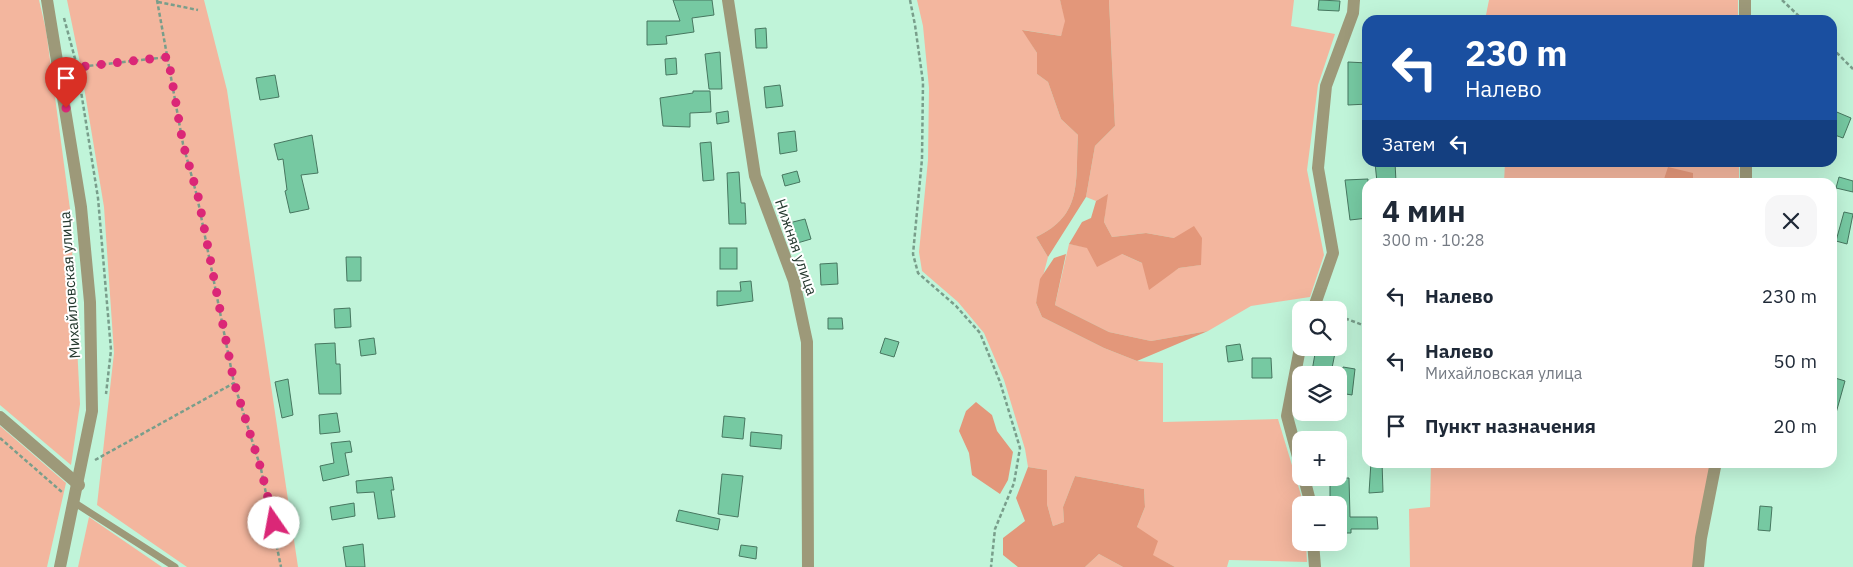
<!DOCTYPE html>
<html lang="ru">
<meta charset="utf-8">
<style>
:root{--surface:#fff;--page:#f6f6f7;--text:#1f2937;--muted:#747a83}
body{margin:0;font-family:"IBM Plex Sans",sans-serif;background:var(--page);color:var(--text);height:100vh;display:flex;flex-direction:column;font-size:19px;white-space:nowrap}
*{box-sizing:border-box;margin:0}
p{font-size:16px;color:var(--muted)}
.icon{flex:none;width:28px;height:28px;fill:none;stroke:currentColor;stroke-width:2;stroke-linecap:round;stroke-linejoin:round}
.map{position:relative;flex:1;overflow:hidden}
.sheet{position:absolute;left:1362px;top:178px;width:475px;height:290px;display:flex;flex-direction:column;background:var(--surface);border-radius:15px;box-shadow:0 5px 20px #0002}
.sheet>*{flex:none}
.banner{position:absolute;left:1362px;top:15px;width:475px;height:152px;border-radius:15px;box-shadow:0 5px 20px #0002;background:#1a4fa0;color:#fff;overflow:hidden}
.tools{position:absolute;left:1292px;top:301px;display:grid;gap:10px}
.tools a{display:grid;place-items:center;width:55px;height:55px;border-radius:10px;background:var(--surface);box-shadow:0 5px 20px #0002;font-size:25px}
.pin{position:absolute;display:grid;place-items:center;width:42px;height:42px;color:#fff;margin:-51px -21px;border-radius:50% 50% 50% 0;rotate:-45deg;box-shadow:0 0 5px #0007}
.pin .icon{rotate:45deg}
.me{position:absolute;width:55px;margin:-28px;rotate:348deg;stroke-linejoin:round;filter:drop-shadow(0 0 4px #0008)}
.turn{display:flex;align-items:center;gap:18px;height:105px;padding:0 20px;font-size:22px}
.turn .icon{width:65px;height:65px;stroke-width:2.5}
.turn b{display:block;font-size:35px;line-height:42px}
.then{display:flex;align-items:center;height:48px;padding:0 20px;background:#0003;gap:10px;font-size:19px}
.round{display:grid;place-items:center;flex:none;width:52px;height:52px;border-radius:15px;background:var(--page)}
.headline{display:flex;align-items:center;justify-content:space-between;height:85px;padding:0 20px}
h1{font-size:30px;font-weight:700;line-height:38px}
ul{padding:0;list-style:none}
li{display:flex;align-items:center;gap:15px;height:65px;padding:0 20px}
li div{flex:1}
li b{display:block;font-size:19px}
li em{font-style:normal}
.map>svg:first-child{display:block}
.green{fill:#f3b69e}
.forest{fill:#e3977a}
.building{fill:#76c9a2;stroke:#477760}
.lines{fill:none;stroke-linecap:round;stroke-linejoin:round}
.path{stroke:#799e8b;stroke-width:2.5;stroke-dasharray:4 2.5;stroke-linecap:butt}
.service{stroke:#9d9979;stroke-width:7}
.minor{stroke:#9d9979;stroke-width:12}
.route{stroke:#db2777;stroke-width:9;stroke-dasharray:0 16.2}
.labels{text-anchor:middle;stroke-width:4;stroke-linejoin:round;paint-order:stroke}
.street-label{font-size:15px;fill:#25392f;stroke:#fff}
</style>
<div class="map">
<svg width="1853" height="567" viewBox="0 0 1853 567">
<rect width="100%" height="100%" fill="#c0f4d9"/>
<!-- green -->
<g class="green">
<path d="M0,0H39L46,30L70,209L80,404L71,465L0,405Z"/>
<path d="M67,0H204L227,90L298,567H187L97,505L114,353L104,207L80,63Z"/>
<path d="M917,0H1060L1066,21L1061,36L1023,30L1037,53V74L1048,82L1061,119L1078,135C1075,180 1084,215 1036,237L1048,257L1036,303L1042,317L1104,348L1137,361L1163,363V422L1278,419L1304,505H1301V542L1306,543L1307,562L1229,560L1227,567H1175L1152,555L1137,527L1145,507L1144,489L1075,476L1063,507L1064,522L1053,526L1047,504V470L1028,467L1025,449L1004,380L984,333L958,302L922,271L919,252L928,160L929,88L923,26Z"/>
<path d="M1109,0H1294L1291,26L1335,34L1318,85L1307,170L1324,255L1310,297L1251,306L1208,331L1151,341L1109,332L1055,305L1069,244L1122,254L1168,275L1179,268L1200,265L1174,238L1146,233L1112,237L1104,222L1107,195L1096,201L1086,197L1095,146L1115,126Z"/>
<path d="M1489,0H1738V20H1485Z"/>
<path d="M1505,163H1739V182H1504Z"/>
<path d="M0,426L66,483L47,567H0Z"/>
<path d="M1431,463H1712L1694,567H1410L1409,509L1430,507Z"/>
<path d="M89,517L162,567H78Z"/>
<path d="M1099,554L1123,567H1085Z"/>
</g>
<!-- forest -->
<g class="forest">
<path d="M1060,0H1109L1115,126L1095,146L1086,197L1048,257L1036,237C1084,215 1075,180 1078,135L1061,119L1048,82L1037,74V53L1022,30L1061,36L1065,21Z"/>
<path d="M1668,167L1693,173V182H1663Z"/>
<path d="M1108,194L1104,222L1112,237L1146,233L1174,238L1194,226L1202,238L1201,265L1179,268L1149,290L1142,263L1122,254L1097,267L1087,248L1069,244L1082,222L1091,218L1096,201Z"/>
<path d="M1066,254L1055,305L1109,332L1151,341L1208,331L1137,361L1104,348L1042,317L1036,303L1040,279L1054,258Z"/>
<path d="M976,402L992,415L997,431L1013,452L1008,480L1000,494L972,475L969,453L959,431L966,411Z"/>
<path d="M1028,467L1047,470V504L1053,526L1064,522L1063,507L1075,476L1144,489L1145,507L1137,527L1158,541L1153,555L1175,567H1123L1099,554L1085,567H1018L1003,555V538L1025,521L1016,498Z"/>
</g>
<!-- building -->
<g class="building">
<path d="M673,0H712L714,15L692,18L694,32L666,36L667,44L647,45V21H680Z"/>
<path d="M1319,0L1340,1L1339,11L1318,10Z"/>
<path d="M766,28L767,48H756L755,29Z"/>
<path d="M720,52L722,89H709L705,54Z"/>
<path d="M676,58L677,74L666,75L665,59Z"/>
<path d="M1348,62L1368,63V104L1348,105Z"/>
<path d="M275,75L279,97L260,100L256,78Z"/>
<path d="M780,85L783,106L766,108L764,87Z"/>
<path d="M693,91H710L711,112L690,113V127L663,126L660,98L693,93Z"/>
<path d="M1832,110L1851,118L1843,138L1832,134Z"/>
<path d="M728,111L729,122L717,124L716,113Z"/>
<path d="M795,131L797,151L780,154L778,133Z"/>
<path d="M312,135L318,173L301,175L309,209L290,213L285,191L287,190L283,159L278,160L274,144Z"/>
<path d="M711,142L714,180L703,181L700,143Z"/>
<path d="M1395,162L1396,182H1377L1375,163Z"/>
<path d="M797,171L800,182L785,186L782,175Z"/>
<path d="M739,172L741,203H745L746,224H729L727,173Z"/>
<path d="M1839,177L1853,181V192L1836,188Z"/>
<path d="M1368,179V218L1350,220L1345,180Z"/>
<path d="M1844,212L1853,214L1847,244L1836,241Z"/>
<path d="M805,219L811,239L794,244L789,223Z"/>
<rect x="720" y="248" width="17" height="21"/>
<path d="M346,257H361V281H347Z"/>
<path d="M837,263L838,284L821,285L820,264Z"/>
<path d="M751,281L753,301L717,306V291H741L740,282Z"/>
<path d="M350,308L351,327L335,328L334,309Z"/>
<path d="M828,318H842L843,329H828Z"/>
<path d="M374,338L376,354L361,356L359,340Z"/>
<path d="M885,338L899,342L894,357L880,353Z"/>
<path d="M335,343L336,364H340L341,394H319L315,344Z"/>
<path d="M1240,344L1243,360L1228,362L1226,346Z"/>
<path d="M1316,348H1336L1331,373L1312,371Z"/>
<path d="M1252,358H1271L1272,378H1252Z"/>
<path d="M1343,367L1355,369L1352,395L1340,393Z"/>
<path d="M1832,377L1845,381L1836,413H1832Z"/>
<path d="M288,379L293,415L282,418L275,382Z"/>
<path d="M337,413L340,432L320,434L319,415Z"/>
<path d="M724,416L745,418L743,439L722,437Z"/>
<path d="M751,432L782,435L781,449L750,446Z"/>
<path d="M350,441L352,452L345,453L349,475L323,481L320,466L334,463L331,443Z"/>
<path d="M1371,462H1382L1383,492L1369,493Z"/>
<path d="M722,474L743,476L738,517L718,514Z"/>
<path d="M392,477L394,490H391L395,517L378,519L374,492L357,493L356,481Z"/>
<path d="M1330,478H1349L1350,517H1377L1378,529H1351V533H1339V503L1330,504Z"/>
<path d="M354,503L355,516L332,520L330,507Z"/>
<path d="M1760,506L1772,507L1770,531L1758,530Z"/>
<path d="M679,510L720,519L718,530L676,521Z"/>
<path d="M363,544L365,567H346L343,547Z"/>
<path d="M741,545L757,547L756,559L739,556Z"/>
</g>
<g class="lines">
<!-- path -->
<g class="path">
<path d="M157,0L183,144L197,196L234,383L261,469L281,567"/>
<path d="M910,0L915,25L923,82L922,159L913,254L918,273L956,306L980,333L1000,382L1020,448L1014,483L995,529L991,567"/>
<path d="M1782,0L1803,20"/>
<path d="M158,2L198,10"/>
<path d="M64,18L77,66L98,198L111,350L106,394"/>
<path d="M1832,48L1853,69"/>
<path d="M70,68L168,57"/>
<path d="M1339,316L1368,327"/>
<path d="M0,438L63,493"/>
<path d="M95,460L234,383"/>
</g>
<!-- service -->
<path class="service" d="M75,503L175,567"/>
<!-- minor -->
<g class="minor">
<path d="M47,0L81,207L90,302L92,411L60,567"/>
<path d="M728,0L755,176L794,281L807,342L808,567"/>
<path d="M1745,0V20"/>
<path d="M1746,162V182"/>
<path d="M1313,310L1333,253L1318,168L1326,86L1353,13L1354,0"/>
<path d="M1301,343L1287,416L1301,468"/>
<path d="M0,417L79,485"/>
<path d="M1304,478L1311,505"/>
<path d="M1313,542L1315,567"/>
<path d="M1698,567L1701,538L1716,462"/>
</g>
</g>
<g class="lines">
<!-- route -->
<path class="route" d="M66,108L60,69L168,57L183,144L198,196L234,382L261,469L274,523"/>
</g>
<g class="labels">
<!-- street labels -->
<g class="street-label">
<text transform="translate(796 247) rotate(71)" y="5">Нижняя улица</text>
<text transform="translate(70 285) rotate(-94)" y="5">Михайловская улица</text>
</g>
</g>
</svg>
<div class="tools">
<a><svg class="icon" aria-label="search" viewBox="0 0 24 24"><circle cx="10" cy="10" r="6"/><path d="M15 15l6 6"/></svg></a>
<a><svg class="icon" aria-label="layers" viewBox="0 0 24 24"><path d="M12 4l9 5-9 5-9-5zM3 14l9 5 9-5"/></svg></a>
<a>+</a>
<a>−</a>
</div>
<div class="pin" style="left:66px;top:108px;background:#d93025"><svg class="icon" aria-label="arrive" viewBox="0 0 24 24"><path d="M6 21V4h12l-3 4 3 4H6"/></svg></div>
<svg class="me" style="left:274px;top:523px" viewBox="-20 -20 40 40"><circle r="19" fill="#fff"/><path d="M0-13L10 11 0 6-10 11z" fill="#db2777"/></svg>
<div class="banner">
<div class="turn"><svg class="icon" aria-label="left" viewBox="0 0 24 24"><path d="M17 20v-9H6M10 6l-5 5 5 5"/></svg><div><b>230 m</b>Налево</div></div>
<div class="then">Затем<svg class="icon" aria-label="left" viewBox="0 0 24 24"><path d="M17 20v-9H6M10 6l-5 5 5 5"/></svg></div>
</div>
<section class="sheet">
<div class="headline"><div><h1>4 мин</h1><p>300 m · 10:28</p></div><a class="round"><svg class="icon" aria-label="close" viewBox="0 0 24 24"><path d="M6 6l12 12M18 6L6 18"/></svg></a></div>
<ul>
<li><svg class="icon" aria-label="left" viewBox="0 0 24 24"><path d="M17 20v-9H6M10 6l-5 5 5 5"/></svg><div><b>Налево</b></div><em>230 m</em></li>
<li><svg class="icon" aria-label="left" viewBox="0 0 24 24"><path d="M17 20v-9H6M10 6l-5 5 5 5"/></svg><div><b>Налево</b><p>Михайловская улица</p></div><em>50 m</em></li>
<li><svg class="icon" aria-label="arrive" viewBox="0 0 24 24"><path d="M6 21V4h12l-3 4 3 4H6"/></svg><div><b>Пункт назначения</b></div><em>20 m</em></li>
</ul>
</section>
</div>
